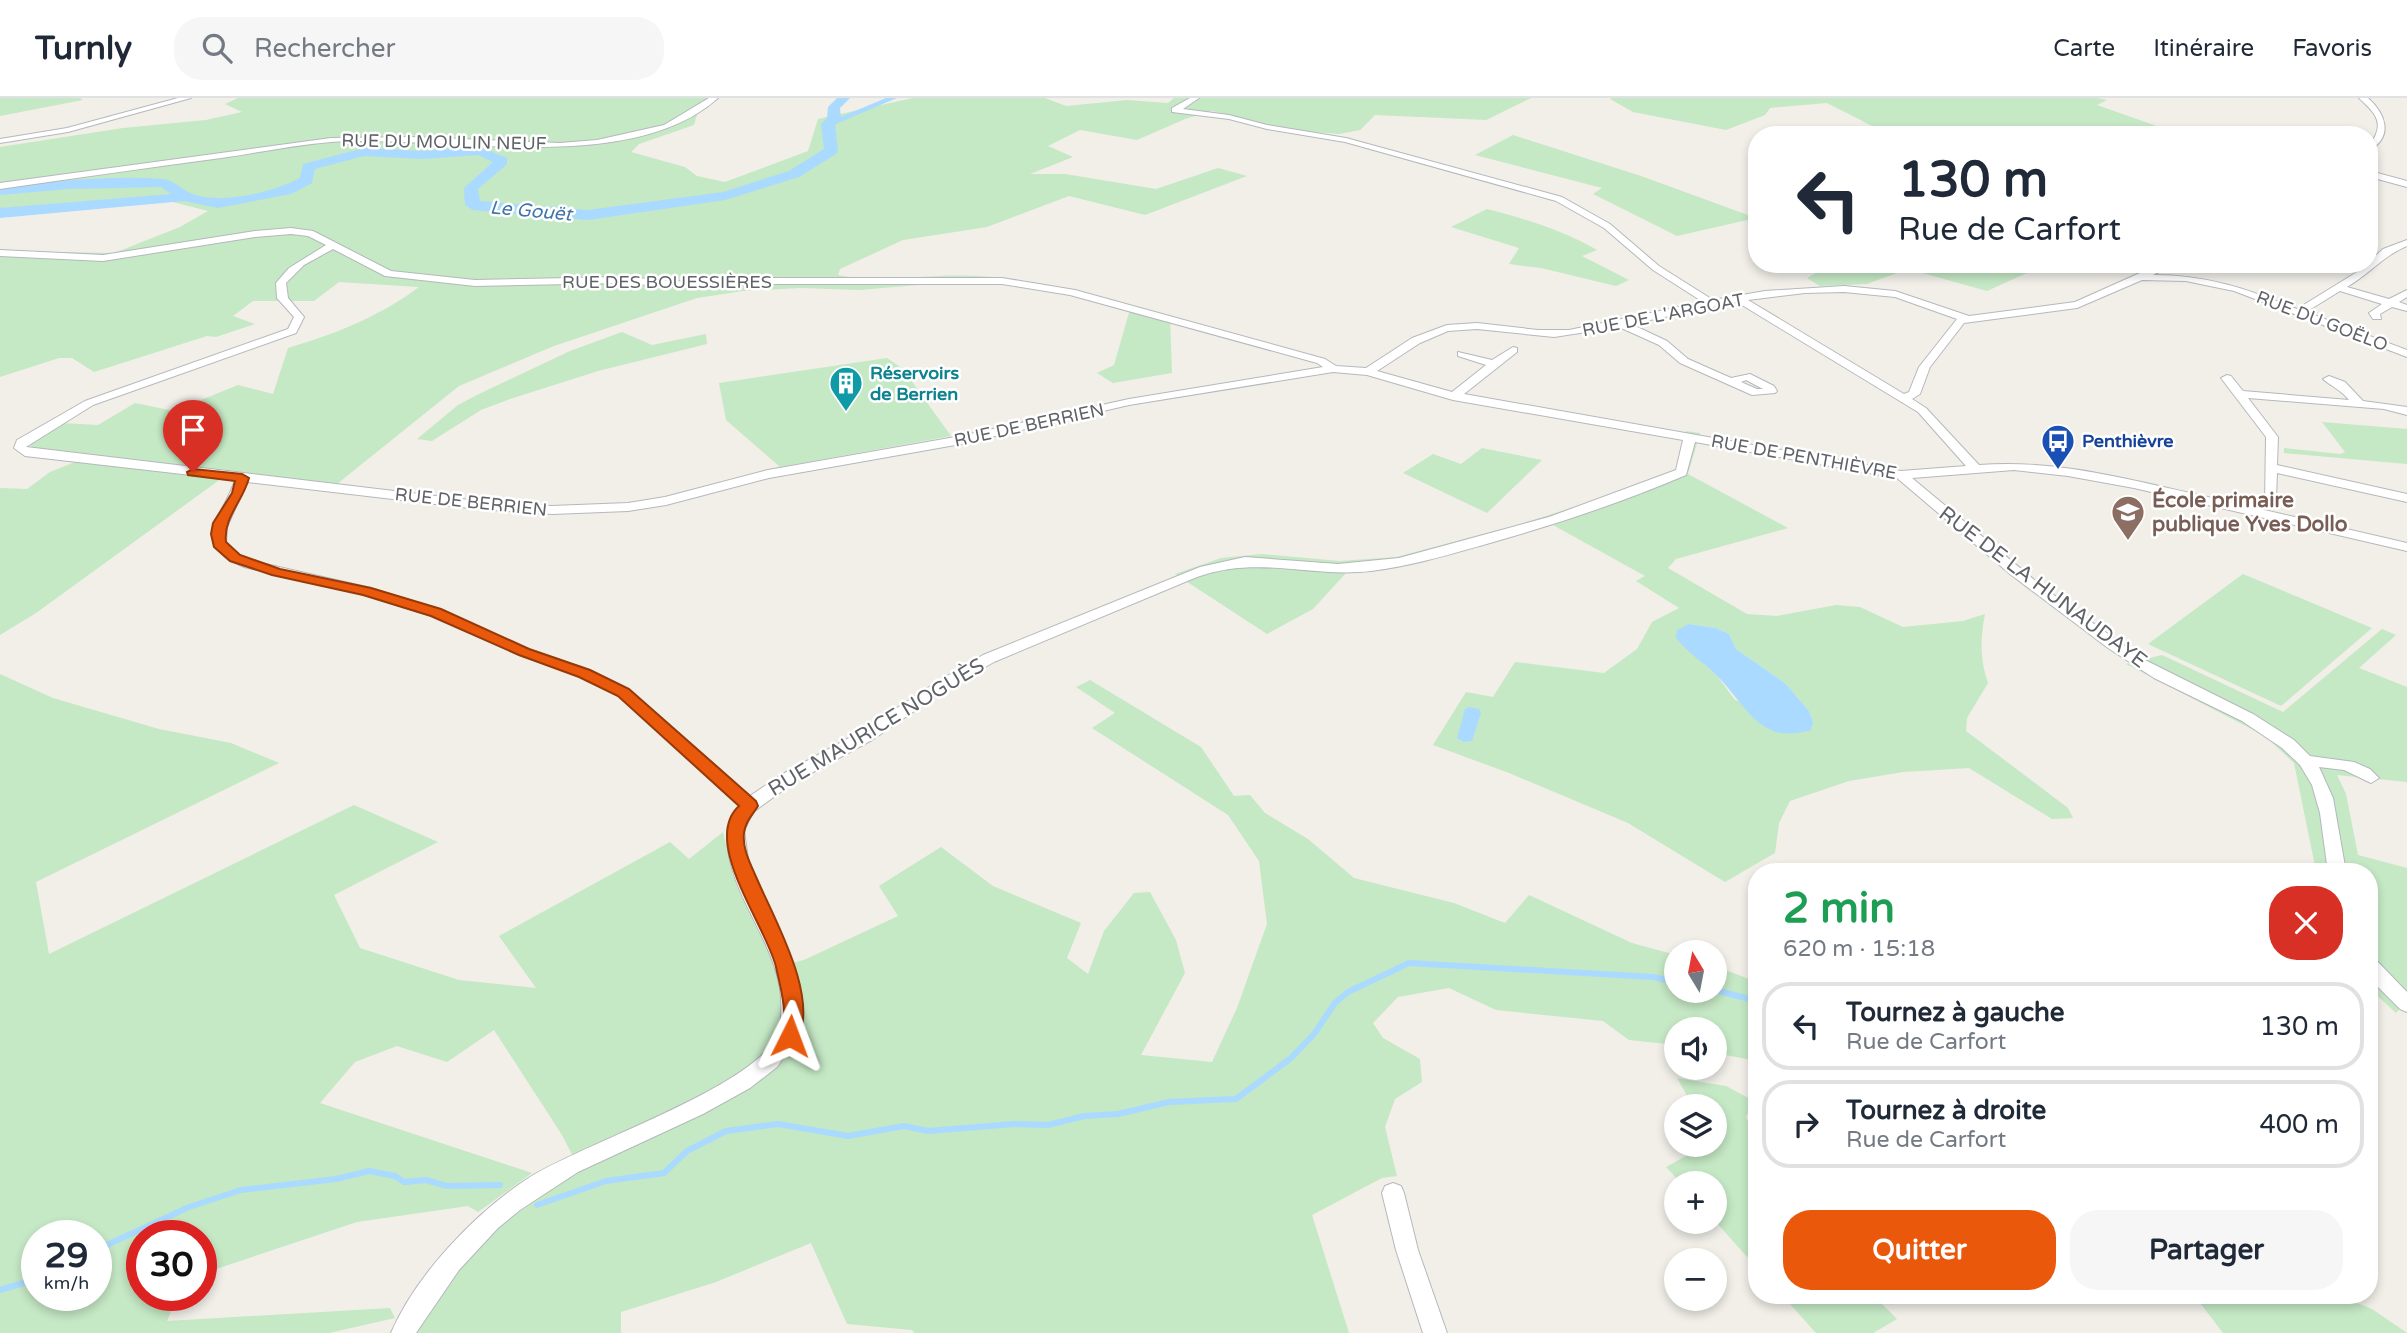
<!DOCTYPE html>
<html lang="fr">
<meta charset="utf-8">
<style>
:root{--surface:#fff;--page:#f6f6f7;--text:#1f2937;--muted:#747a83;--line:#e0e1e3;--accent:#ea580c}
body{margin:0;font-family:"Varela Round",sans-serif;background:var(--page);color:var(--text);height:100vh;display:flex;flex-direction:column;font-size:26px;white-space:nowrap}
*{box-sizing:border-box;margin:0}
p{font-size:23px;color:var(--muted)}
.icon{flex:none;width:38px;height:38px;fill:none;stroke:currentColor;stroke-width:2;stroke-linecap:round;stroke-linejoin:round}
.map{position:relative;flex:1;overflow:hidden}
.panel{position:absolute;left:1748px;top:765px;width:630px;height:441px;display:flex;flex-direction:column;background:var(--surface);border-radius:28px;box-shadow:0 4px 10px #0003}
.panel>*{flex:none}
.hud{position:absolute;left:1748px;top:28px;width:630px;height:147px;border-radius:28px;box-shadow:0 4px 10px #0003;background:#fff;color:var(--text);overflow:hidden}
.needle{width:46px;rotate:350deg}
.tools{position:absolute;left:1664px;top:842px;display:grid;gap:14px}
.tools a{display:grid;place-items:center;width:63px;height:63px;border-radius:50%;background:var(--surface);box-shadow:0 4px 10px #0003;font-size:35px}
.speed{position:absolute;left:21px;top:1122px;display:flex;gap:14px;font-size:35px;font-weight:700;text-align:center}
.speed>*{display:grid;place-content:center;width:91px;height:91px;border-radius:50%;background:var(--surface);box-shadow:0 4px 10px #0003;line-height:1}
.speed small{font-size:18px;font-weight:400}
.speed .limit{border:10px solid #d22;background:#fff;color:#111}
.pin{position:absolute;display:grid;place-items:center;width:60px;height:60px;color:#fff;margin:-72px -30px;border-radius:50% 50% 50% 0;rotate:-45deg;box-shadow:0 0 7px #0007}
.pin .icon{rotate:45deg}
.me{position:absolute;width:77px;margin:-38px;rotate:3deg;stroke-linejoin:round;filter:drop-shadow(0 0 5px #0008)}
.turn{display:flex;align-items:center;gap:24px;height:147px;padding:0 35px;font-size:32px}
.turn .icon{width:91px;height:91px;stroke-width:2.5}
.turn b{display:block;font-size:49px;line-height:60px}
.round{display:grid;place-items:center;flex:none;width:74px;height:74px;border-radius:28px;background:var(--page)}
.headline{display:flex;align-items:center;justify-content:space-between;height:119px;padding:0 35px}
h1{font-size:42px;font-weight:700;line-height:52px;color:#1e9e55}
.button{display:flex;gap:14px;margin-top:auto;padding:14px 35px}
.button a{flex:1;height:80px;border-radius:28px;background:var(--accent);color:#fff;font-size:28px;font-weight:700;line-height:80px;text-align:center}
.button a+a{background:var(--page);color:var(--text)}
ul{padding:0;list-style:none}
li{display:flex;align-items:center;gap:21px;height:88px;margin:0 14px 10px;padding:0 21px;border:4px solid var(--line);border-radius:28px}
li div{flex:1}
li b{display:block;font-size:26px}
li em{font-style:normal}
header{display:flex;align-items:center;gap:42px;box-sizing:border-box;height:98px;padding:0 35px;background:var(--surface);border-bottom:2px solid var(--line)}
header strong{font-size:33px}
nav{display:flex;gap:38px;margin-inline-start:auto;font-size:24px}
.search{width:490px;height:63px;background:var(--page);display:flex;align-items:center;gap:18px;box-sizing:border-box;padding:0 24px;border-radius:28px;color:var(--muted);font-size:26px}
.map>svg:first-child{display:block}
.green{fill:#c5e8c5;fill-rule:evenodd}
.water{fill:#aadaff}
.lines{fill:none;stroke-linecap:round;stroke-linejoin:round}
.stream{stroke:#aadaff;stroke-width:6}
.canal{fill:#aadaff;fill-rule:evenodd}
.river{fill:#aadaff;fill-rule:evenodd}
.minor-casing{stroke:#b5b8bc;stroke-width:2}
.minor{fill:#fff;fill-rule:evenodd}
.route{fill:#ea580c;stroke:#983908;stroke-width:2}
.labels{text-anchor:middle;stroke-width:5;stroke-linejoin:round;paint-order:stroke}
.far-street-label{font-size:18px;fill:#5f6368;stroke:#fff}
.far-culture-label{font-size:18px;font-weight:bold;fill:#0d838f;stroke:#fff;text-anchor:start}
.far-transit-label{font-size:18px;font-weight:bold;fill:#164399;stroke:#fff;text-anchor:start}
.far-water-label{font-size:19px;font-style:italic;fill:#4174aa;stroke:#fff}
.education-label{font-size:21px;font-weight:bold;fill:#785e54;stroke:#fff;text-anchor:start}
.street-label{font-size:21px;fill:#5f6368;stroke:#fff}
</style>
<header>
<strong>Turnly</strong>
<div class="search"><svg class="icon" aria-label="search" viewBox="0 0 24 24"><circle cx="10" cy="10" r="6"/><path d="M15 15l6 6"/></svg>Rechercher</div>
<nav><a>Carte</a><a>Itinéraire</a><a>Favoris</a></nav>
</header>
<div class="map">
<svg width="2407" height="1235" viewBox="0 0 2407 1235">
<rect width="100%" height="100%" fill="#f1efe8"/>
<!-- green -->
<g class="green">
<path d="M0,0H80L83,2L0,18Z"/>
<path d="M238,0H714L699,10L694,27L639,46L631,54L685,69L697,78L725,84L808,53L818,21L913,0H1045L1066,8L1127,2L1168,5L1174,0H1531L1486,22L1375,17L1360,32L1339,36L1288,32L1212,13L1185,21L1137,42L1080,32L1048,48L1073,59L1030,76H1065L1156,91L1218,70L1247,78L1145,117L1069,98L987,129L903,142L840,171L838,177C873,184 906,179 940,178C985,176 1031,182 1075,193L1018,187L929,186L860,192L801,190L743,193L697,200L554,248L459,288L337,386L229,375L36,515L0,537V390L27,391L50,374L85,360L33,352L30,345L61,325L98,327L135,305L174,313L238,287L273,296L288,250C335,236 379,219 419,189L339,184L314,203H253L233,218L255,226L216,239L207,238L94,274L72,260H59L0,279V153L114,155L180,129L208,113L169,103L0,119V49L123,30L206,22L242,14L225,6Z"/>
<path d="M1612,0H2097L2107,2L2097,7L2168,32L2169,37L1884,34L1827,5L1770,10L1765,17L1726,32L1633,14L1610,1Z"/>
<path d="M1513,37L1641,78L1756,120L1677,138L1593,96L1602,90L1475,57Z"/>
<path d="M1487,111C1526,121 1562,132 1597,152L1582,158L1629,182L1616,188L1541,170L1509,166L1519,150L1451,129Z"/>
<path d="M1831,166H2047L1987,193L1908,171L1867,186L1820,188L1807,180Z"/>
<path d="M1131,208L1170,219L1172,275L1113,285L1097,275L1114,267Z"/>
<path d="M622,234L652,247L706,236L707,246L598,273L510,301L481,312L432,343L417,341L458,307L479,296L570,253Z"/>
<path d="M887,260L903,271L951,338L780,369L726,322L719,285Z"/>
<path d="M2322,324L2407,331V366L2284,355V350L2340,356L2345,354Z"/>
<path d="M1686,333L1700,335L1688,376L1788,430L1676,461L1668,470L1747,516L1777,518L1836,507L1860,509L1903,529L1963,523L1985,516C1980,541 1980,561 1988,585L1967,620L1966,633L2068,710L2073,720L2052,721L1969,670L1903,674L1849,683L1790,703L1779,725L1775,755L1725,784L1628,725L1509,675L1433,647L1466,594L1493,599L1515,564L1604,575L1637,551L1652,524L1679,510L1636,483L1645,478L1553,427L1449,457L1346,475L1313,511L1267,536L1175,476L1221,460L1261,456L1340,463L1396,459L1517,427L1644,387L1676,371ZM1689,526L1716,530L1729,536L1736,551L1785,585L1809,613L1813,624L1735,602L1718,579L1704,566Z"/>
<path d="M1482,350L1542,362L1487,415L1403,375L1433,356L1461,366Z"/>
<path d="M2243,476L2372,530L2281,608L2148,546Z"/>
<path d="M2382,531L2396,537L2359,570L2407,589V684L2337,677L2346,696L2358,757L2407,770V902L2396,915L2370,891V774L2316,773L2294,665L2265,638L2126,566L2162,557L2283,614Z"/>
<path d="M0,576L53,600L159,631L231,645L279,665L36,784L49,856L354,707L438,744L334,797L360,850L459,882L536,890L499,838L670,744L689,761L723,734L733,778L775,869L804,862L898,818L879,788L941,749L993,788L1081,825L1067,860L1088,876L1104,833L1134,795L1150,794L1176,842L1185,875L1141,957L1212,964L1237,910L1267,826L1259,763L1228,717L1092,630L1115,615L1076,589L1090,582L1201,649L1234,698L1250,697L1265,715L1308,741L1354,780L1454,805L1505,825L1529,797L1632,845L1676,857V892H1715V868L1757,884V963L1715,955V931H1676V947L1629,942L1603,923L1496,912L1449,890L1398,899L1373,925L1383,940L1420,961L1422,984L1395,1001L1385,1029L1397,1078L1382,1080L1312,1117L1349,1235H915L912,1232L847,1226L811,1145L716,1184L621,1214V1235H414L458,1171L499,1128L580,1072L562,1037L494,932L447,964L397,948L355,964L320,1005L532,1075L478,1114L468,1108L357,1124L201,1176V1138H142V1197H178L167,1223L390,1210L395,1220L329,1235H0ZM37,1138H96V1197H37Z"/>
<path d="M1677,980L1726,988L1754,1003L1746,1019L1757,1044V1170L1715,1123V1085H1681L1666,1069L1706,1047L1715,1046V1008H1693Z"/>
<path d="M1782,1197H1873L1897,1221L1873,1235H1816Z"/>
<path d="M2194,1197H2337L2372,1211L2407,1235H2223Z"/>
</g>
<!-- water -->
<g class="water">
<path d="M1689,526L1716,530L1729,536L1736,551L1785,585L1809,613L1813,624L1811,632C1759,648 1747,607 1716,577C1703,564 1688,555 1676,540L1677,532Z"/>
<path d="M1469,609L1479,611L1481,615L1472,643L1464,644L1457,640L1465,611Z"/>
</g>
<g class="lines">
<!-- stream -->
<g class="stream">
<path d="M1715,892L1757,903"/>
<path d="M537,1107L606,1083L664,1075L687,1053L726,1033L778,1026L848,1038L904,1028L928,1033L1014,1026L1048,1027L1084,1018L1118,1016L1169,1004L1236,1001L1291,960L1314,936L1335,905L1348,894L1409,865L1653,879L1676,884"/>
<path d="M96,1152L189,1109L241,1092L336,1081L369,1073L395,1078L404,1084L426,1082L447,1088L500,1087"/>
<path d="M0,1192L37,1181"/>
</g>
<!-- canal -->
<path class="canal" d="M886,0H897L831,28L824,26Z"/>
<!-- river -->
<path class="river" d="M837,0H850L840,10L841,21L835,27L838,53L836,56L799,79L725,102L588,122L473,112L465,107L464,90L493,64L478,57L423,61L364,58L315,71L312,85L291,96L218,110L184,103L0,120V110L171,96L161,89L68,91L0,97V89C53,84 109,77 162,81C173,81 181,91 190,95C220,108 273,94 300,80L303,66L364,50L423,53L480,49L507,60V66L478,91L480,103L588,112L723,94L789,73L824,51L821,26L827,20L828,9Z"/>
<defs>
<g id="minor">
<path d="M178,0H191L68,34L0,45V41L67,30Z"/>
<path d="M709,0H718C629,80 443,36 331,44C294,47 257,55 221,60C147,70 74,80 0,91V85L331,40L409,39L560,45L597,42L664,27Z"/>
<path d="M1190,0H1199L1183,11L1229,17L1267,27L1346,40L1562,99L1610,126L1659,168L1713,202L1765,193L1844,188L1895,193L1969,218L2075,204L2160,166H2174L2153,177C2208,177 2247,191 2297,211L2370,166V163L2383,151L2407,142V148C2383,158 2369,176 2347,189L2389,201L2407,192V199L2399,204L2407,207V213L2392,209L2380,216L2381,221H2373L2369,215L2382,206L2340,193L2306,214L2407,252V259L2234,193L2186,183L2142,182L2077,210L1964,225L1930,269L1920,296L1912,301L1926,310L1979,367C2054,361 2127,381 2199,397C2269,413 2338,429 2407,445V453L2134,390L2068,378L2014,372L1912,380L2044,490L2143,561L2253,616L2294,642L2310,658L2354,664L2370,671L2379,680L2371,685L2344,672L2319,669L2333,700L2346,774H2328L2320,715L2312,687L2300,667L2282,650L2242,623L2154,580L2108,550L2010,476L1897,380L1695,344L1686,377C1623,404 1557,426 1490,445C1451,456 1412,468 1371,473C1309,480 1259,457 1197,479L994,564L948,590L872,642L793,685L753,714L744,733L748,761L793,866L802,901L799,934L797,940L777,969L750,990L703,1016L578,1074L520,1112L498,1130L459,1172L416,1235H391C416,1177 474,1116 527,1081C582,1045 759,989 780,933C781,928 781,922 781,917C787,851 726,800 727,736C727,727 735,715 740,707L619,597L580,578L519,557L431,518L362,496L244,469C187,444 222,422 235,382L25,358L14,350L17,342L85,303L288,231L294,219L277,200L276,185L289,170L326,147L308,138L291,136L255,139L103,163L0,158V152L103,157L255,133L291,130L313,133L391,173L475,182L621,179L689,184L755,180H1002L1075,192L1325,261L1336,268L1366,270L1412,240L1447,227L1477,225L1538,232H1569L1703,204L1653,172L1604,130L1556,103L1345,44L1267,31L1229,21L1172,14V10ZM333,151L385,178L475,188L621,185L689,190L755,186H1002L1070,197L1317,265L1323,269L1129,301L961,338L768,372L665,399L628,405L552,408L478,403L26,349L93,307L296,235L304,219L288,200L286,185L304,167ZM1844,194L1895,199L1957,221L1919,269L1909,294L1904,296L1748,202L1805,195ZM1737,204L1918,314L1966,368L1901,373L1464,296L1517,254V250L1513,249L1492,262L1458,254V258L1486,267L1452,294L1377,273L1420,245L1448,233L1477,231L1554,239L1619,229L1659,247L1680,265L1752,297L1775,295L1777,293L1774,288L1750,276L1731,280L1688,261L1667,243L1631,226ZM1333,274L1367,277L1453,302L1683,342L1676,372L1549,419L1399,460L1338,466L1245,459L1200,469L983,557L937,584L860,634L781,677L750,698L629,591L590,572L529,551L441,512L371,490L253,463L240,457L226,445L227,429L247,384L478,411L552,416L628,413L666,407L769,380L961,346L1129,307ZM1746,282L1763,291H1757L1741,284Z"/>
<path d="M2359,0H2368C2385,15 2394,38 2370,52C2369,44 2373,44 2376,36C2383,20 2369,10 2359,0Z"/>
<path d="M2370,73L2407,83V89L2370,79Z"/>
<path d="M2227,277L2231,278L2243,293L2349,302C2340,291 2332,289 2323,281L2329,278L2345,284L2363,303L2407,309V317L2384,311L2248,300L2278,339L2277,367L2407,396V404L2277,375L2276,402L2270,406L2265,405L2266,339L2221,280Z"/>
<path d="M2370,861L2377,863L2407,894V914L2400,911L2370,881Z"/>
<path d="M1393,1085L1401,1088L1404,1095L1418,1152L1447,1235H1423L1396,1152L1382,1095L1385,1088Z"/>
</g>
</defs>
<!-- minor casing -->
<use href="#minor" class="minor-casing"/>
<!-- minor -->
<use href="#minor" class="minor"/>
</g>
<!-- route -->
<path class="route" d="M193,371L242,376L249,380C243,403 223,420 226,444L240,457L280,471L371,490L441,511L529,551L590,572L629,591L756,703L758,708C752,718 746,722 744,735C742,751 751,767 757,781C775,823 820,900 797,944L790,946L783,944C778,935 783,927 784,918C785,903 779,884 776,869C767,829 700,743 739,708L618,598L579,579L519,557L431,518L363,497L272,477L230,463L214,449L211,436L213,425L232,395L235,383L188,377L187,374Z"/>
<!-- icons -->
<defs>
<symbol id="building-pin" viewBox="-11 -11 22 30"><path d="M0 17L-7.5 6A9.5 9.5 0 1 1 7.5 6Z" fill="#0f9aa8" stroke="#fff"/><path d="M-4-6H4V6H1V3H-1V6H-4ZM-2.5-4.3h1.7v1.8h-1.7ZM.8-4.3h1.7v1.8H.8ZM-2.5-1h1.7V.8h-1.7ZM.8-1h1.7V.8H.8Z" fill="#fff"/></symbol>
<symbol id="bus-pin" viewBox="-11 -11 22 30"><path d="M0 17L-7.5 6A9.5 9.5 0 1 1 7.5 6Z" fill="#1a4fb4" stroke="#fff"/><path d="M-5-6H5V4H4V6H2V4H-2V6H-4V4H-5ZM-3.5-4V0h7V-4ZM-3.5 1.2v1.5H-2V1.2ZM2 1.2v1.5H3.5V1.2Z" fill="#fff"/></symbol>
<symbol id="school-pin" viewBox="-11 -11 22 30"><path d="M0 17L-7.5 6A9.5 9.5 0 1 1 7.5 6Z" fill="#8d6e63" stroke="#fff"/><path d="M0-5L7-2L0 1L-7-2ZM-4 1L0 2.5L4 1V4Q0 6-4 4Z" fill="#fff"/></symbol>
</defs>
<g fill-rule="evenodd">
<use href="#building-pin" x="827" y="266" width="38" height="52"/>
<use href="#bus-pin" x="2039" y="324" width="38" height="52"/>
<use href="#school-pin" x="2109" y="395" width="38" height="52"/>
</g>
<g class="labels">
<!-- far-street labels -->
<g class="far-street-label">
<text transform="translate(444 44) rotate(1)" y="6">RUE DU MOULIN NEUF</text>
<text x="667" y="190">RUE DES BOUESSIÈRES</text>
<text transform="translate(1663 217) rotate(-11)" y="6">RUE DE L'ARGOAT</text>
<text transform="translate(2322 223) rotate(21)" y="6">RUE DU GOËLO</text>
<text transform="translate(1029 327) rotate(-12)" y="6">RUE DE BERRIEN</text>
<text transform="translate(1804 359) rotate(10)" y="6">RUE DE PENTHIÈVRE</text>
<text transform="translate(471 404) rotate(6)" y="6">RUE DE BERRIEN</text>
</g>
<!-- far-culture labels -->
<g class="far-culture-label">
<text x="870" y="281">Réservoirs<tspan x="870" dy="21">de Berrien</tspan></text>
</g>
<!-- far-transit labels -->
<g class="far-transit-label">
<text x="2082" y="349">Penthièvre</text>
</g>
<!-- far-water labels -->
<g class="far-water-label">
<text transform="translate(531 112) rotate(5)" y="7">Le Gouët</text>
</g>
<!-- education labels -->
<g class="education-label">
<text x="2152" y="409">École primaire<tspan x="2152" dy="24">publique Yves Dollo</tspan></text>
</g>
<!-- street labels -->
<g class="street-label">
<text transform="translate(2043 489) rotate(37)" y="7">RUE DE LA HUNAUDAYE</text>
<text transform="translate(876 629) rotate(-31)" y="7">RUE MAURICE NOGUÈS</text>
</g>
</g>
</svg>
<div class="tools">
<a><svg class="needle" viewBox="-14 -14 28 28"><path d="M0-13l5 13h-10z" fill="#e53935"/><path d="M0 13l5-13h-10z" fill="#747a83"/></svg></a>
<a><svg class="icon" aria-label="sound" viewBox="0 0 24 24"><path d="M4 9h4l5-4v14l-5-4H4zM17 9q2 3 0 6"/></svg></a>
<a><svg class="icon" aria-label="layers" viewBox="0 0 24 24"><path d="M12 4l9 5-9 5-9-5zM3 14l9 5 9-5"/></svg></a>
<a>+</a>
<a>−</a>
</div>
<div class="speed"><div>29<small>km/h</small></div><div class="limit">30</div></div>
<div class="pin" style="left:193px;top:374px;background:#d93025"><svg class="icon" aria-label="arrive" viewBox="0 0 24 24"><path d="M6 21V4h12l-3 4 3 4H6"/></svg></div>
<svg class="me" style="left:790px;top:938px" viewBox="-20 -20 40 40"><path d="M0-17L14 15 0 8-14 15z" fill="#ea580c" stroke="#fff" stroke-width="4"/></svg>
<div class="hud">
<div class="turn"><svg class="icon" aria-label="left" viewBox="0 0 24 24"><path d="M17 20v-9H6M10 6l-5 5 5 5"/></svg><div><b>130 m</b>Rue de Carfort</div></div>
</div>
<section class="panel">
<div class="headline"><div><h1>2 min</h1><p>620 m · 15:18</p></div><a class="round" style="background:#d93025;color:#fff"><svg class="icon" aria-label="close" viewBox="0 0 24 24"><path d="M6 6l12 12M18 6L6 18"/></svg></a></div>
<ul>
<li><svg class="icon" aria-label="left" viewBox="0 0 24 24"><path d="M17 20v-9H6M10 6l-5 5 5 5"/></svg><div><b>Tournez à gauche</b><p>Rue de Carfort</p></div><em>130 m</em></li>
<li><svg class="icon" aria-label="right" viewBox="0 0 24 24"><path d="M7 20v-9h11M14 6l5 5-5 5"/></svg><div><b>Tournez à droite</b><p>Rue de Carfort</p></div><em>400 m</em></li>
</ul>
<div class="button"><a>Quitter</a><a>Partager</a></div>
</section>
</div>
